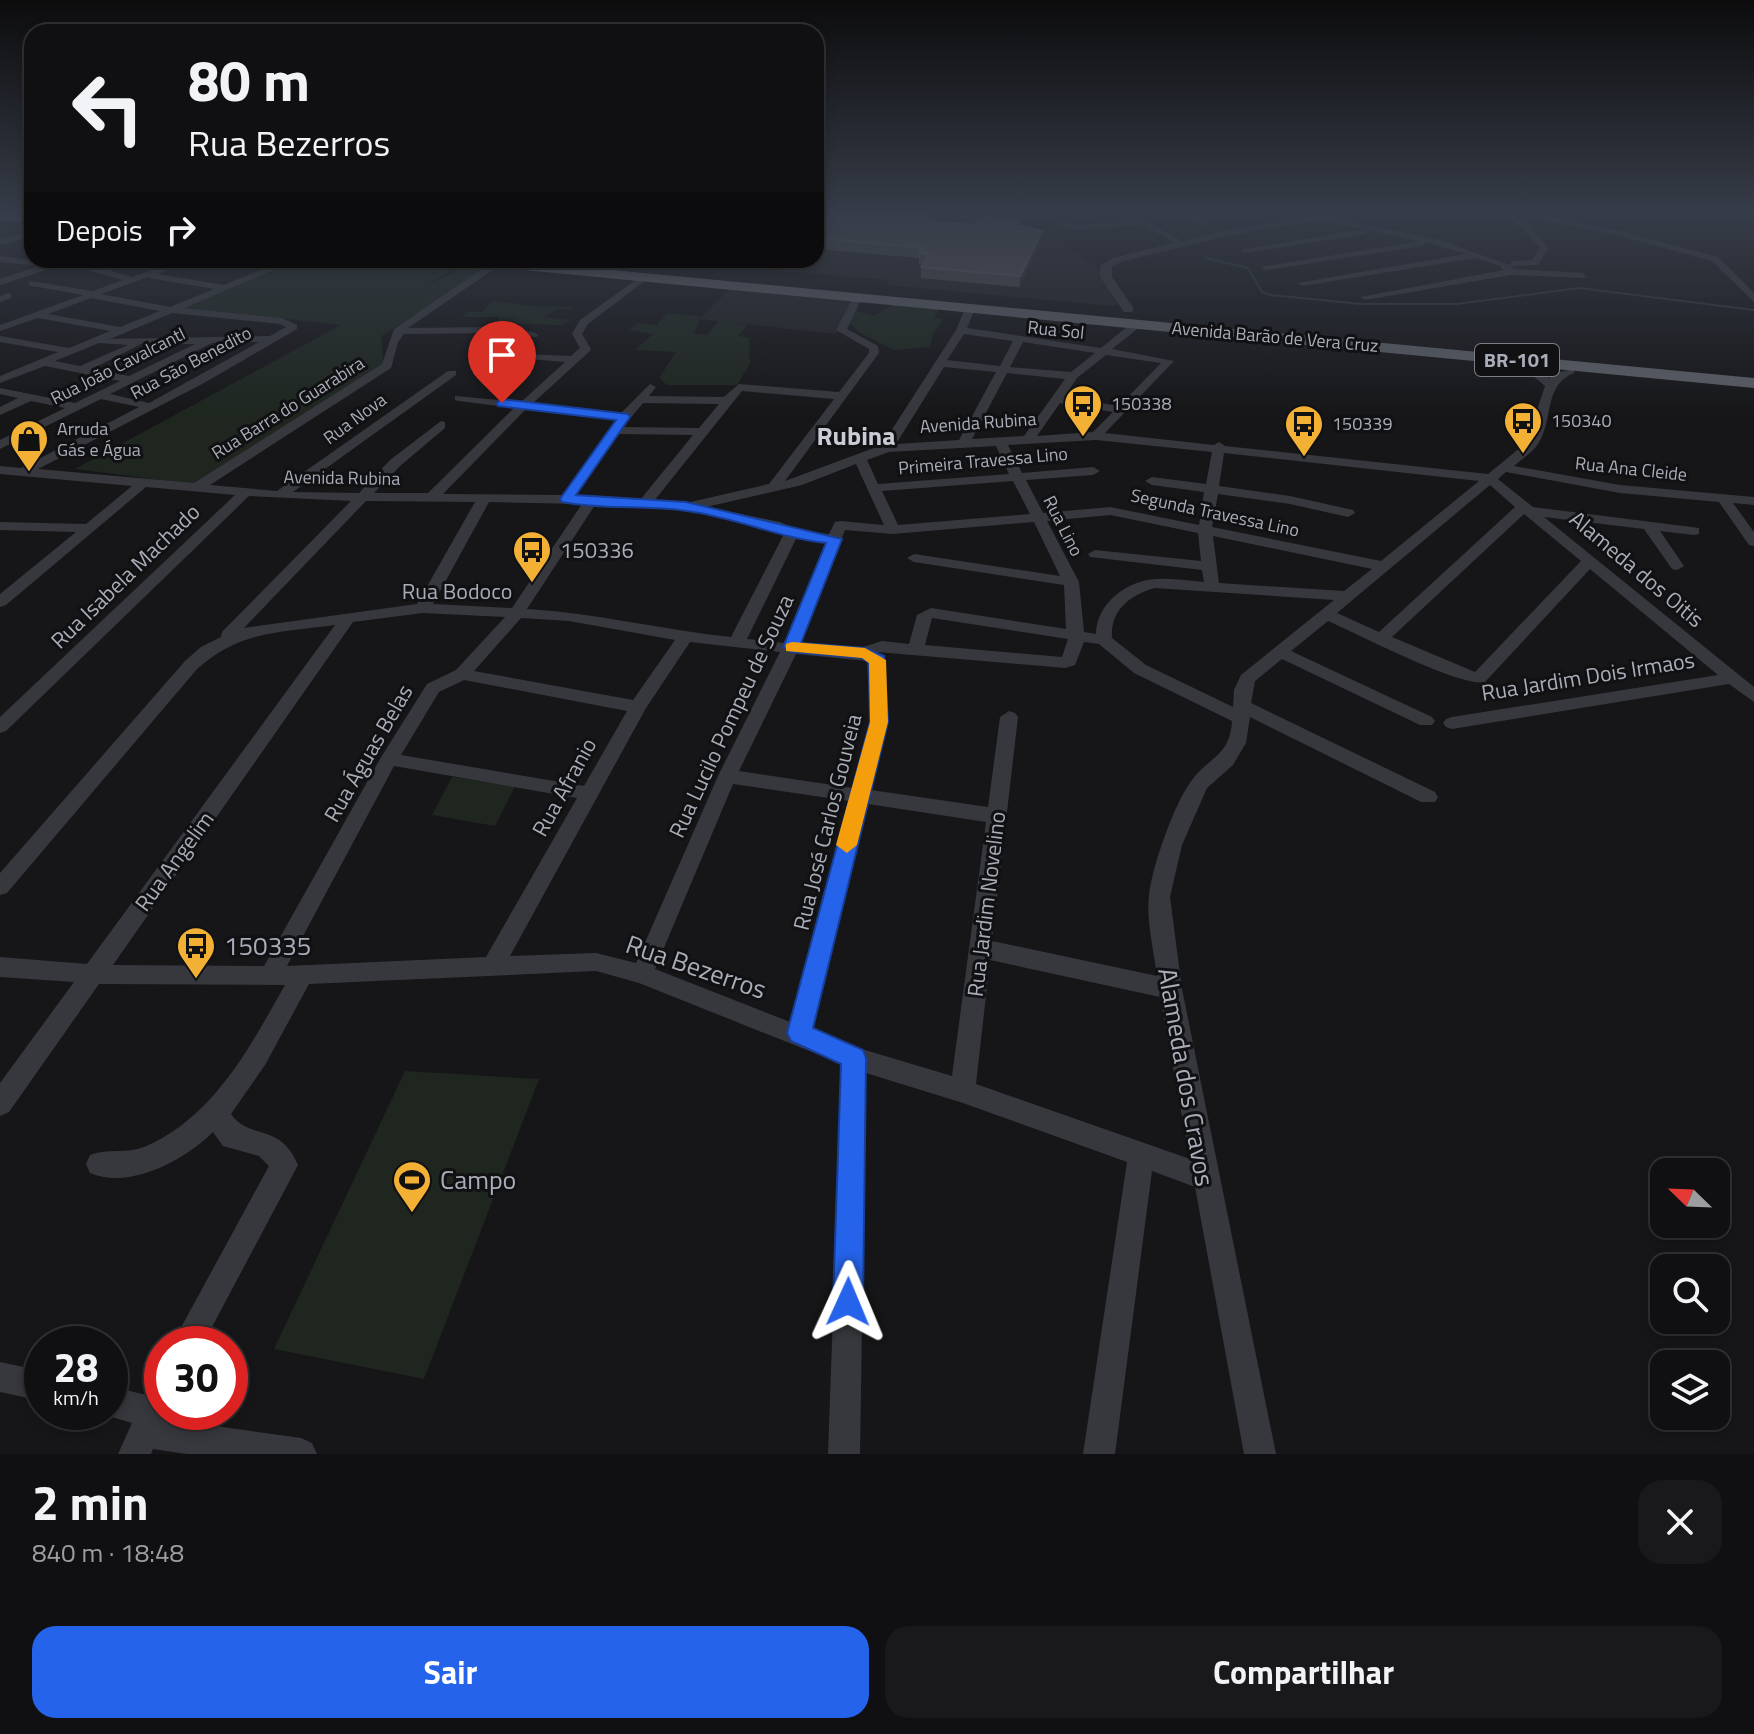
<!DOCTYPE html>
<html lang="pt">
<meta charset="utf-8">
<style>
:root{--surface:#101012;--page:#19191b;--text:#f1f3f6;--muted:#9c9d9f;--line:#303032;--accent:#2563eb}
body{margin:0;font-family:"Titillium Web",sans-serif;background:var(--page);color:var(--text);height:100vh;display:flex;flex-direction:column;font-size:30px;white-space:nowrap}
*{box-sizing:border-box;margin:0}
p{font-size:26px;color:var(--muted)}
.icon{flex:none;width:44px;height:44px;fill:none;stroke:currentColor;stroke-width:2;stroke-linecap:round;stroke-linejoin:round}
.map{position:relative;height:1454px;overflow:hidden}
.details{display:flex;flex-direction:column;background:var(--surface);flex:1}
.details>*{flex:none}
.hud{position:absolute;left:24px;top:24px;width:800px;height:244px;border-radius:24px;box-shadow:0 4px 12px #0003,0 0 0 2px var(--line);background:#101012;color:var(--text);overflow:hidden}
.needle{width:52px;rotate:293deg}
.fabs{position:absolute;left:1650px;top:1158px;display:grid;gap:16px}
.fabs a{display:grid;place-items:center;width:80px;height:80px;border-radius:16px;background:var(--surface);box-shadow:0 4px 12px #0003,0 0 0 2px var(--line);font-size:40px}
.speed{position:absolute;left:24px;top:1326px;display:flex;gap:16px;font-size:40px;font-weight:700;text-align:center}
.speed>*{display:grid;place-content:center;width:104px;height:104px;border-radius:50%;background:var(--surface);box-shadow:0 4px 12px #0003,0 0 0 2px var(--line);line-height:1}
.speed small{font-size:20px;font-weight:400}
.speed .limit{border:12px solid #d22;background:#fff;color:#111}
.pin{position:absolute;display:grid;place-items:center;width:68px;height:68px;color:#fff;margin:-82px -34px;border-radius:50% 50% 50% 0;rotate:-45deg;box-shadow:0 0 8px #0007}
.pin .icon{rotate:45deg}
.me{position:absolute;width:88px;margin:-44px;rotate:1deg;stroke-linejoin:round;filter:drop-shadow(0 0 6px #0008)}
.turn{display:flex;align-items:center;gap:28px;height:168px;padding:0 32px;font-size:36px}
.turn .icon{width:104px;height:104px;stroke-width:2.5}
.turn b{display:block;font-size:56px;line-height:68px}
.then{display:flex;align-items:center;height:76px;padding:0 32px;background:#0003;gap:16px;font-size:30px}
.round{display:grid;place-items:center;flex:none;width:84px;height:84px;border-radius:24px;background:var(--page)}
.summary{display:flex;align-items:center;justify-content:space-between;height:136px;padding:0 32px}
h1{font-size:48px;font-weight:700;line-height:60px}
.action{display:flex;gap:16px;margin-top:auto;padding:16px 32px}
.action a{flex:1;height:92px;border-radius:24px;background:var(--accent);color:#fff;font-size:32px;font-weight:700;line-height:92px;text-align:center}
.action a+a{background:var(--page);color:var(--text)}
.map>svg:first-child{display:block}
.built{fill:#222225}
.green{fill:#1e261f}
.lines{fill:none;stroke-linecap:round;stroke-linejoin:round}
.stream{stroke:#2c353c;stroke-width:2}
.minor{fill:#37383d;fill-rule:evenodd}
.tertiary{fill:#37383d;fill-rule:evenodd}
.trunk{fill:#5b5e65;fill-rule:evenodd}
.wall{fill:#47494d}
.shaded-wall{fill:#2f3033}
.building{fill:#525359;stroke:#5f6168;stroke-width:2}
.route{fill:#2563eb;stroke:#184099;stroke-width:2}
.slow{fill:#f59e0b}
.labels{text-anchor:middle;stroke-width:6;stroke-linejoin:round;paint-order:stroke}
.far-street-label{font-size:18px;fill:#a8adb8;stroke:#111113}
.far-poi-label{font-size:18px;fill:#a8adb8;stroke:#111113;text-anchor:start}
.shield{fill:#111113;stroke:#7b7e86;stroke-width:2}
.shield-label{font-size:20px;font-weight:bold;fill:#a8adb8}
.poi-label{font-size:22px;fill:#a8adb8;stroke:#111113;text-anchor:start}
.street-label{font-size:22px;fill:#a8adb8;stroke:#111113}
.far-district-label{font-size:26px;font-weight:bold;fill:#c9ccd4;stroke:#111113}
.near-poi-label{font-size:26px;fill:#a8adb8;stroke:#111113;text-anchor:start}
.near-street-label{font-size:26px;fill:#a8adb8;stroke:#111113}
</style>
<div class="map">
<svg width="1754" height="1454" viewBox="0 0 1754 1454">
<rect width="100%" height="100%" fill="#161618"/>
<!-- built -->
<g class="built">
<path d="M816,212H1007L1026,227L1042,230L1097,267L1119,303L1113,306L887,285L890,280L639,260H816Z"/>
<path d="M734,285L856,298L835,334L699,319Z"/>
</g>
<!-- green -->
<g class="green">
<path d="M295,260H414L462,265L408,294L460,269L484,272L381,336L383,365L198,485L75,469L341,325L179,307Z"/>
<path d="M493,301L531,306L572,307L568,310L559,308L544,317L571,320L561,325L498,323V317H461L469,311L482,312Z"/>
<path d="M894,304L939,309L934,318L943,319L933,333L930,347L893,350L859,332L849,322L856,311L874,316Z"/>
<path d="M667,313L701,316L694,334L707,335L719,321L748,325L738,336L749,338L750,363L737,385H667L659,378L676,352L635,350L653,334L629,330L638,323L657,325Z"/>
<path d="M452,777L515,786L495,826L432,815Z"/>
<path d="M405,1071L539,1079L424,1379L274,1349Z"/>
</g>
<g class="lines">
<!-- stream -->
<path class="stream" d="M1206,258L1248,268L1262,292L1271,295L1361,304H1456L1579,288L1754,310"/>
<!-- minor -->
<g class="minor">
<path d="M1174,212H1185L1197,217L1254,212L1206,221L1210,224L1206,226Z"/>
<path d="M1510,212H1527L1617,230L1718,257L1754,293V302L1712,261L1616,235L1512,214L1527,223L1548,248L1538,265L1510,266L1514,269L1583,273L1586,278L1511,275L1365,300L1360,297L1504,270L1500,266L1476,258L1302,286L1297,283L1466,254L1425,242L1422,246L1266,270L1261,267L1420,241L1323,221L1326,217L1437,239L1509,265L1513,261L1532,260L1540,248L1521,227L1504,215Z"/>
<path d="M1144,220L1189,245L1182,247L1143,225L1076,230L1054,223L1058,221L1076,225Z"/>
<path d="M1364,229L1367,234L1244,253L1240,250Z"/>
<path d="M32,231V237L0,245V239Z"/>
<path d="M0,256L49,263L71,260L101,269L125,260H138L111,271L132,277L179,260H191L158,274L224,285L263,269L194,260L273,265L285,260H297L184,308L282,318L297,325V329L204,383L38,469L194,483L382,364L394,329L494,261H500V265L408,328L495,327L533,332L538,335L537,337L495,333L404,334L398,342L391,368L210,485L277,491L448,371H456V375L293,492L359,493L390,460L441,421L445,422V428L400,466L374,493H428L514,408L459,401L455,400V396L521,402L565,362L528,359L523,356L524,354L571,356L580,348L572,334L580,320L644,274L647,279L588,324L582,334L591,349L590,351L533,403L621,413L650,384L656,387L649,396L724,397L739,384L839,392L869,353V349L836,330L854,296L862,298L847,329L878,346L879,353L785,481L882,445L956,330L965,309L970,306L975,309L967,328L1101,348L1133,322H1141V326L1112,349L1174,361L1105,433L1214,445L1219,442L1225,446L1488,474L1526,443L1545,386L1526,370V366H1534L1549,378L1555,373L1574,369V373C1543,385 1554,420 1538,444C1532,453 1522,459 1514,466L1620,485L1754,497V505L1733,503L1754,532V546L1749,545L1719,502L1620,493L1506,472L1498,479L1533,507L1699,528V534L1694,535L1660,531L1684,566L1677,570L1672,569L1644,529L1544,517L1754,687V702L1729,684L1452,729L1446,727L1443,723L1446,719L1452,717L1718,675L1590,569L1485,682C1461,688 1356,633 1328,621L1291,651L1432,717L1435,721L1432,725H1420L1282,659L1255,681L1251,703L1435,792L1438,797L1435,802H1421L1250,717L1246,743L1233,765L1207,788L1182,845L1170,897L1182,989L1276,1454H1244L1195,1187L1152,1171L1115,1454H1083L1127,1162L963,1103L866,1073L860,1454H828L842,1064L639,983L596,971L309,984L265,1065L231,1114C250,1141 280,1122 298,1165L203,1344H172L269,1166L259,1156L223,1146L213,1132C185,1160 130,1190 90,1173L86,1164L90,1155C107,1148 127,1154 144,1147C214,1117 249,1048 285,985L99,984L9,1112L0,1116V1083L74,982L0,977V957L87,964L335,625C279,633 241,630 197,669L7,893L0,895V873L185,661L201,647L221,637L222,632L351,501L249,496L6,731L0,733V717L235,495L146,487L6,605L0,607V594L76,532L0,530V522L86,524L132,486L0,474V466L21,468L139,407L101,399L0,449V440L65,408L31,401L0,415V407L18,398L0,394V388L75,403L120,381L45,366L0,383V376L58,352L0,342V336L69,348L110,331L38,318L0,331V325L83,295L32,286L29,285V281L93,291L123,280L64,264L0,285V279L39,266L0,262ZM148,277L149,278L214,289L170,307L101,294ZM91,298L160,311L120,327L48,314ZM172,313L280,324L286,327L270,336L110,339ZM964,334L1013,341L1000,366L947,360ZM259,342L149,403L110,394L212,343ZM1023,342L1095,353L1071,372L1010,367ZM99,343L128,345L80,366L55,361ZM141,344H195L129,376L92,369ZM1106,355L1161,363L1119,406L1064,397L1077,378ZM944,367L996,372L959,440L896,444ZM1007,373L1065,379L1024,436L972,439ZM742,391L834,399L769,484L686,503L654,501ZM643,403L719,404L699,428L623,427ZM1060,403L1113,412L1093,432L1037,436ZM526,409L616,420L563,495L443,494ZM619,434L693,435L640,500L576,496ZM1096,440L1212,452L1206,484L1152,477L1145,481L1152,485L1204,492L1199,525L1110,507L1043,513L1026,480L1093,475L1100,471L1093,467L1022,473L1008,445ZM996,446L1009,474L878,484L867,460L889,452ZM1224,453L1479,481L1381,561L1212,527L1218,494L1290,504L1348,517L1355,513L1353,510L1290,496L1219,486ZM856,464L884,525L840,521L835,522L829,534L803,532L780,522L706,507L802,485ZM1013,481L1030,514L898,525L882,491ZM1490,485L1515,507L1379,632L1337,613ZM366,501L475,502L417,604L244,628ZM489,502L582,504L512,608L433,604ZM595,505C655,509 728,509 784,534L731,637C663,630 596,613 527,609ZM1524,514L1581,561L1475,672L1392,637ZM1110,515L1198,533L1201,561L1095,550L1088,554L1090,557L1202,570L1204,582C1189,581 1173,578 1158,579C1129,579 1096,603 1096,634L1084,632L1079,582L1047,521ZM1034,522L1060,576L914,554L907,558L914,562L1064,585L1066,629L931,608L917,615L909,644L882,641L854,650L801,644L845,530L893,534ZM1213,536L1372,569L1344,591L1219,583ZM796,539L826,543L790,633L785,643L747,639ZM1155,588L1334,600L1241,675L1234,690L1233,707L1146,665L1112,638C1110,610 1130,595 1155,588ZM423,613L505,617L456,670L427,684L380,759L264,966L113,965L353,622ZM521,618L569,621L675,640L633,700L474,671ZM932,618L1068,639L1062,657L925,645ZM690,642L780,652L718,776L636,963L596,953L510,956L646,708ZM1084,642L1099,644L1134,673L1232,721C1230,756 1210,756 1192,780C1175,801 1151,869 1149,896C1146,921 1154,951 1157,976L992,941L1018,717L1015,713L1009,711L1000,717L988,807L871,790L888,722L883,657L877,652L1065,668L1075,665ZM796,654L867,661L870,722L853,788L739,771ZM464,680L627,711L584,786L401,755L439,692ZM394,766L577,798L486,957L287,966ZM733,784L849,801L790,1022L655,969ZM868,804L986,822L952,1076L855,1047L812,1030ZM990,960L1160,997L1190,1159L976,1084Z"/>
<path d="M8,293L11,294V298L0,302V296Z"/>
<path d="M0,1362L42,1371V1401L0,1392Z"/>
<path d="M162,1379V1412H170L166,1419L301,1438L312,1443L317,1454H187L153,1449L151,1454H118L132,1423L99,1413L110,1412V1386L146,1395L151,1383Z"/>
</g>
<!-- tertiary -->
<path class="tertiary" d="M1338,212H1363L1222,237L1121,262L1112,267V277L1134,309L1132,312H1124L1100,277V266L1113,258L1222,231Z"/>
<!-- trunk -->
<g class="trunk">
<path d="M0,212L32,215V223L0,220Z"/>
<path d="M455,260H506L1754,378V388L462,264Z"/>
</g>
</g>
<!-- wall -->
<path class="wall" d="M816,213L934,216L929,222L976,225H1018L1041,241L1019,287L921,278V267L923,264H919V258L816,249Z"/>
<!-- shaded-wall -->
<g class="shaded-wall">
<path d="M929,212H934V216L922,231V221Z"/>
<path d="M1042,231L1041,241L1019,287L1020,276Z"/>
</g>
<!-- building -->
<path class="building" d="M817,212H929L922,221L976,225L980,218L1019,221L1016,225L1042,231L1020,276L921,267L930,254L919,253L923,248L816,238L818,234H816Z"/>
<!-- sky -->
<linearGradient id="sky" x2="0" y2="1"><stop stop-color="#0c0c0d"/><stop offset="0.51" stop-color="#363c48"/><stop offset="1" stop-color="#363c48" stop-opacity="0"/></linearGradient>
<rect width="1754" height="416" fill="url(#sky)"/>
<!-- route -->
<path class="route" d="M502,399L628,414L630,417L576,495L686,502L842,539L801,643L865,648L884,656L888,722L813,1028L863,1050L866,1058L863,1302L858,1312L848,1316L837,1312L833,1302L841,1064L791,1041L787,1033L870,722L869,663L862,658L791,652L783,647L826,543C779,538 734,517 687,511C646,505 602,510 562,502L560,499L616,420L498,406L496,403Z"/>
<!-- slow -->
<path class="slow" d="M792,642L865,648L886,660L888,722L857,845L847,853L836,845L870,722L869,663L862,658L786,651V644Z"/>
<!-- icons -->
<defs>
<symbol id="bus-pin" viewBox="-11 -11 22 30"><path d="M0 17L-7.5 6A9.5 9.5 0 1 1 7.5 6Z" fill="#f2b134" stroke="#111113"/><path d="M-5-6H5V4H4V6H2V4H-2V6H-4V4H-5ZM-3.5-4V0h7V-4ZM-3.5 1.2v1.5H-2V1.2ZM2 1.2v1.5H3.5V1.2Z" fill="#111"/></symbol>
<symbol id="shop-pin" viewBox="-11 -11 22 30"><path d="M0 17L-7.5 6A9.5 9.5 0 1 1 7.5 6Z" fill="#f2b134" stroke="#111113"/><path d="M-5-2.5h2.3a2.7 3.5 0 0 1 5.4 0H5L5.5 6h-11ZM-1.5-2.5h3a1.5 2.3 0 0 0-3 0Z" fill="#111"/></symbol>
<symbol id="stadium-pin" viewBox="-11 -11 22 30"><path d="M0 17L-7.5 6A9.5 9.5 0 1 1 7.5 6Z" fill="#f2b134" stroke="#111113"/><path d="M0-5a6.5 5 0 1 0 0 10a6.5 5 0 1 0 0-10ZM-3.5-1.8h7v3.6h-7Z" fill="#111"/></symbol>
</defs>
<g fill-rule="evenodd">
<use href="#bus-pin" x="1061" y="382" width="44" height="60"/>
<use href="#bus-pin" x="1501" y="399" width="44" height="60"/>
<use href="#bus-pin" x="1282" y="402" width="44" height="60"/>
<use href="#shop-pin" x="7" y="417" width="44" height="60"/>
<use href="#bus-pin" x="510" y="528" width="44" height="60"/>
<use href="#bus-pin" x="174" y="924" width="44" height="60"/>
<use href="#stadium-pin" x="390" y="1158" width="44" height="60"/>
</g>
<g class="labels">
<!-- far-street labels -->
<g class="far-street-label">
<text transform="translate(1056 330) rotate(6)" y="6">Rua Sol</text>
<text transform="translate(1275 337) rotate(5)" y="6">Avenida Barão de Vera Cruz</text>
<text transform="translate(191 363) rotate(-28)" y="6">Rua São Benedito</text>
<text transform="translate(118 366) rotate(-27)" y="6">Rua João CavalcantI</text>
<text transform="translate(288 408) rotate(-32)" y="6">Rua Barra do Guarabira</text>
<text transform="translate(355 419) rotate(-36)" y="6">Rua Nova</text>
<text transform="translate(978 423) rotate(-4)" y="6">Avenida Rubina</text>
<text transform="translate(983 461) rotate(-5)" y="6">Primeira Travessa Lino</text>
<text transform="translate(1631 469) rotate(6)" y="6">Rua Ana Cleide</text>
<text transform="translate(342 478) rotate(1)" y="6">Avenida Rubina</text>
<text transform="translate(1215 513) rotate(12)" y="6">Segunda Travessa Lino</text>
<text transform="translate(1063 526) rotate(63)" y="6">Rua Lino</text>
</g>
<!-- far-poi labels -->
<g class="far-poi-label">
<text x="1111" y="410">150338</text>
<text x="1551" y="427">150340</text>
<text x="1332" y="430">150339</text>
<text x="57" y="435">Arruda<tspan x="57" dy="21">Gás e Água</tspan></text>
</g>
<!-- shield labels -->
<rect class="shield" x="1475" y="344" width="84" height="32" rx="6"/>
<g class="shield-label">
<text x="1517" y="367">BR-101</text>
</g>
<!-- poi labels -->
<g class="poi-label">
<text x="560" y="558">150336</text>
</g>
<!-- street labels -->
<g class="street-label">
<text transform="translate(1637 569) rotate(40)" y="8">Alameda dos Oitis</text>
<text transform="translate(125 576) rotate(-44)" y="8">Rua Isabela Machado</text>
<text x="457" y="599">Rua Bodoco</text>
<text transform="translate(1588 676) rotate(-9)" y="8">Rua Jardim Dois Irmaos</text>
<text transform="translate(731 716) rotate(-65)" y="8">Rua Lucilo Pompeu de Souza</text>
<text transform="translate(368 753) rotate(-60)" y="8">Rua Águas Belas</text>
<text transform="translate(564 787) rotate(-61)" y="8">Rua Afranio</text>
<text transform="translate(827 822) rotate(-76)" y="8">Rua José Carlos Gouveia</text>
<text transform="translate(174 861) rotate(-54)" y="8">Rua Angelim</text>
<text transform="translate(986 904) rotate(-83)" y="8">Rua Jardim Novelino</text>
</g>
<!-- far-district labels -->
<g class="far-district-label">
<text x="856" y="445">Rubina</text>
</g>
<!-- near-poi labels -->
<g class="near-poi-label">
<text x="224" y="955">150335</text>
<text x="440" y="1189">Campo</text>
</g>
<!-- near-street labels -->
<g class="near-street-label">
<text transform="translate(696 967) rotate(19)" y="9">Rua Bezerros</text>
<text transform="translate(1186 1077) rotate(80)" y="9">Alameda dos Cravos</text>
</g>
</g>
</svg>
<div class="fabs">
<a><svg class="needle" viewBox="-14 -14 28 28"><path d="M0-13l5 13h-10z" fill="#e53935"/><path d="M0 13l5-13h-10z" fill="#9c9d9f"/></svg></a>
<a><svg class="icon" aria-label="search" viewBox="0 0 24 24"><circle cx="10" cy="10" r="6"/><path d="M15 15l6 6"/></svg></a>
<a><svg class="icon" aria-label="layers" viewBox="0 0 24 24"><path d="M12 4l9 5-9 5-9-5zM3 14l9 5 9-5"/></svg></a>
</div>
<div class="speed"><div>28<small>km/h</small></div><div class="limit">30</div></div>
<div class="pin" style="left:502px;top:403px;background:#d93025"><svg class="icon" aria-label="arrive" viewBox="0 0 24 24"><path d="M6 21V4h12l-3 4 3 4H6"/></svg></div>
<svg class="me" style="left:848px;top:1302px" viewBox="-20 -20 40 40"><path d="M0-17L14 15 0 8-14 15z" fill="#2563eb" stroke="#fff" stroke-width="4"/></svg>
<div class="hud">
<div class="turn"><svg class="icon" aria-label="left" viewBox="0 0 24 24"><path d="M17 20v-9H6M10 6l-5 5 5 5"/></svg><div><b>80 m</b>Rua Bezerros</div></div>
<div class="then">Depois<svg class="icon" aria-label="right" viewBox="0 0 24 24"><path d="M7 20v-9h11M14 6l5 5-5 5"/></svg></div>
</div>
</div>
<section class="details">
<div class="summary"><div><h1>2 min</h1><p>840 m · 18:48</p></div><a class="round"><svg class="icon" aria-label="close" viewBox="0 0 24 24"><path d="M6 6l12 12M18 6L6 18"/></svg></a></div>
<div class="action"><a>Sair</a><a>Compartilhar</a></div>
</section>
